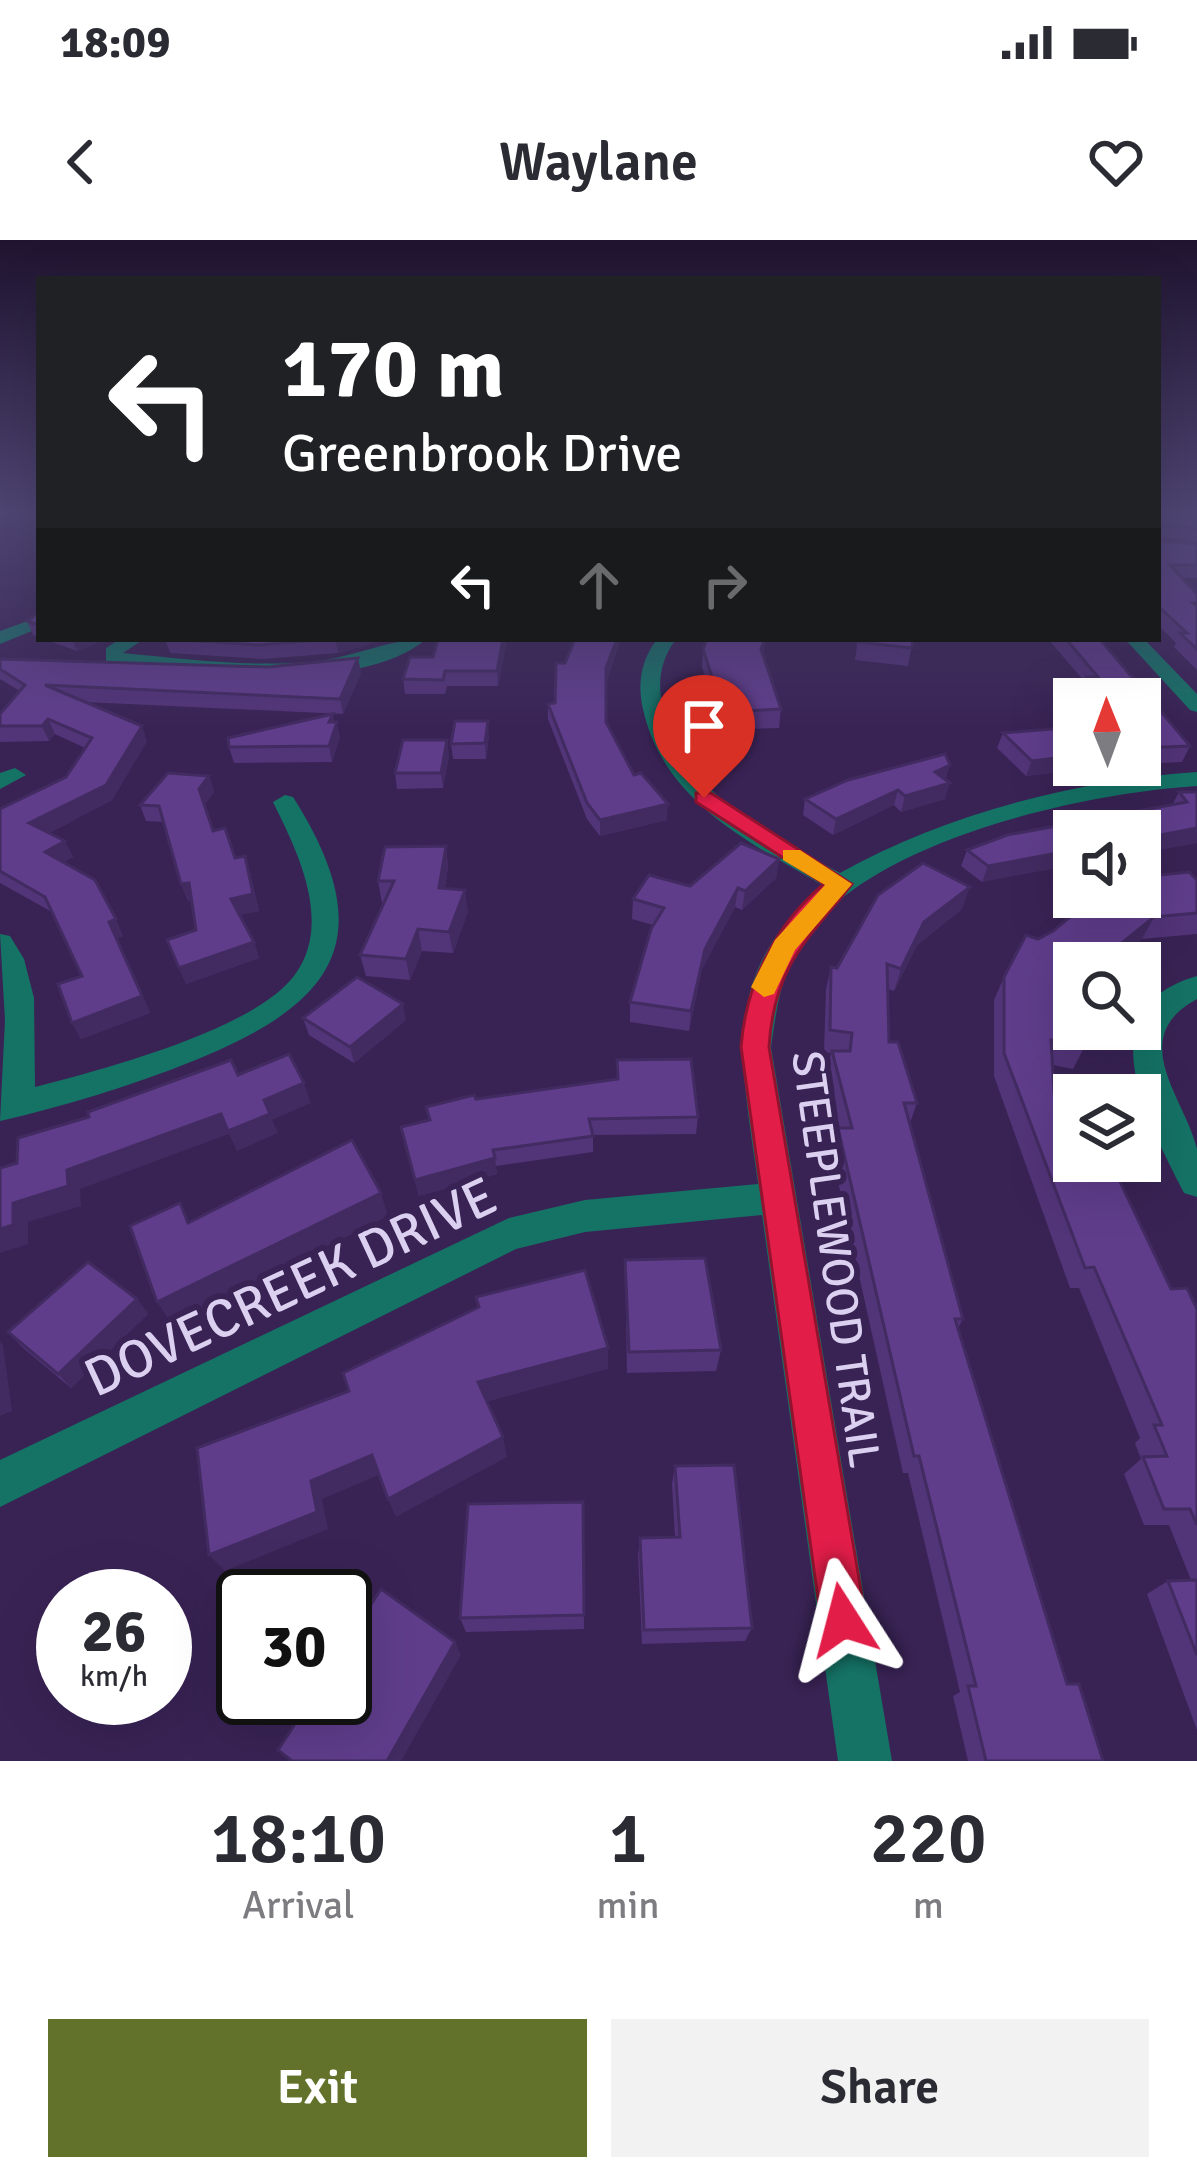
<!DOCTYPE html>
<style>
:root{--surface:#fff;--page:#f2f2f3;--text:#2b2b33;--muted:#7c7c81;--accent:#62722a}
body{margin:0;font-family:Signika,sans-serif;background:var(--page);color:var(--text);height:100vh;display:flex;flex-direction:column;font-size:45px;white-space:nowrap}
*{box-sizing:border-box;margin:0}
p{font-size:39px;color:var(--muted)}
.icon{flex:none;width:66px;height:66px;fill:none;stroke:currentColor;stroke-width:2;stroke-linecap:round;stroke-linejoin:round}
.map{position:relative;height:1521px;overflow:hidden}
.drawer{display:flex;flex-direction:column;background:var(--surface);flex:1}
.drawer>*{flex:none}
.banner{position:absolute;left:36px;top:36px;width:1125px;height:366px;border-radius:0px;box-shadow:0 12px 48px #0002;background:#202124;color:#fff;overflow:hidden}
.needle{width:78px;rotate:359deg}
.tools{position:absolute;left:1053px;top:438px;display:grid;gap:24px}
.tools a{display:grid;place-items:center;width:108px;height:108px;border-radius:0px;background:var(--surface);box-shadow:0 12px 48px #0002;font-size:60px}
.speed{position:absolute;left:36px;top:1329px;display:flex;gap:24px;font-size:60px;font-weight:700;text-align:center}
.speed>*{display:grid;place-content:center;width:156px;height:156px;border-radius:50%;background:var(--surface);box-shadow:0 12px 48px #0002;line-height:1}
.speed small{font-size:30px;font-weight:400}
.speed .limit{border:6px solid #111;border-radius:18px;background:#fff;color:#111}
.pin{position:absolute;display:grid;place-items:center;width:102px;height:102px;color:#fff;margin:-123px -51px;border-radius:50% 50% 50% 0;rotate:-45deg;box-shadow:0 0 12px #0007}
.pin .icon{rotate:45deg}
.me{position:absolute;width:132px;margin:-66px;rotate:351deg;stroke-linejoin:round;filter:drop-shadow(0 0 9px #0008)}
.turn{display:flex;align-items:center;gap:42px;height:252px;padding:0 48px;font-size:54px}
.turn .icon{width:156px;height:156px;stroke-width:2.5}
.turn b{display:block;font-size:84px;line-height:102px}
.lanes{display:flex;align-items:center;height:114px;padding:0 48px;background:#0003;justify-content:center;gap:60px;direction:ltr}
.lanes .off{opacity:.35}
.eta{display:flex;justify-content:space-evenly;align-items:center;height:204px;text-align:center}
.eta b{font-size:72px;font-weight:600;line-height:84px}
.primary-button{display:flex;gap:24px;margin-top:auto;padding:24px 48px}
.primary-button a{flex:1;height:138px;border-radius:0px;background:var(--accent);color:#fff;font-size:48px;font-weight:600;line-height:138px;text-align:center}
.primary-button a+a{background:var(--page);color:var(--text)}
.status{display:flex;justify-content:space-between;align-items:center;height:84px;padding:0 60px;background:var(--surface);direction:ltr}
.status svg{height:33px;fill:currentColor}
header{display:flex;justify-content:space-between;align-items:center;height:156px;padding:0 48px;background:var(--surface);font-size:54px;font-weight:600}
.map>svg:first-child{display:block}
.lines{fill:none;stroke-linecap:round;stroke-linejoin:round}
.minor{fill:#157366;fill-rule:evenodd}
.tertiary{fill:#157366;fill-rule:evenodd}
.wall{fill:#523478}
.shaded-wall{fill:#422b61}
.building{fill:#5f3d8b;stroke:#422b61;stroke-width:3}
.route{fill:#e11d48;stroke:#92132f;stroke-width:3}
.slow{fill:#f59e0b}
.labels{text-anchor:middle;stroke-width:12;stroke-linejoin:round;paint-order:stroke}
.street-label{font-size:45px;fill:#dbd0f0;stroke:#392355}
.near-street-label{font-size:54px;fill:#dbd0f0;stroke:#392355}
</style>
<div class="status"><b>18:09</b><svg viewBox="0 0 49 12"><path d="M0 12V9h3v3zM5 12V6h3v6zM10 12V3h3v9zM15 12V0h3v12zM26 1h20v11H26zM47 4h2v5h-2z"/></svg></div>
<header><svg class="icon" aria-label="back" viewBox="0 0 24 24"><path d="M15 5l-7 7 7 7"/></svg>Waylane<svg class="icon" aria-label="heart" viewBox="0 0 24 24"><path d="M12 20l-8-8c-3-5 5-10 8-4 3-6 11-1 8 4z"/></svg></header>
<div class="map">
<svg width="1197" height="1521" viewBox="0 0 1197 1521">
<rect width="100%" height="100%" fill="#392355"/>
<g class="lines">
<!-- minor -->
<g class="minor">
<path d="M120,399H144L123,413C185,419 247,427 309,422C350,419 387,399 426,399C363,454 185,438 106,422V408Z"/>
<path d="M657,399H676C660,421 657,442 663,469C685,555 768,593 840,633C945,574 1077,540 1197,532V546C1082,553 857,602 797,709C780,740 776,773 771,807L892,1521H838L762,975L585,992L516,1009L0,1267V1220L509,978L585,960L758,944C742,824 716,734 824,646C749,602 663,561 643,469C637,443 641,421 657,399Z"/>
<path d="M1125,399H1144L1197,454V472L1190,470Z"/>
<path d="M15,528L26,535L0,549V533Z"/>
<path d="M285,555L293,557C383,699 335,764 193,821C131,846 65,866 0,881L5,780L0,694L10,696L24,719L34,758L35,847C101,830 253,790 294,736C334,683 297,611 273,562Z"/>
<path d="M1197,736V759C1125,798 1185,858 1197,909C1197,924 1197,942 1197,957L1184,953C1148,882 1084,768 1197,736Z"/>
</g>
<!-- tertiary -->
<path class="tertiary" d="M39,377V388L0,404V391Z"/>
</g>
<!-- wall -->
<g class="wall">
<path d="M1158,274H1197V302L1161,297L1160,301L1197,304V338H1182L1197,354V430L1174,407L1176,403L1158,385Z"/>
<path d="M39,373V397L33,395L27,381Z"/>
<path d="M44,399H106L77,411Z"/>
<path d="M165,399H382L381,401L338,413L263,419L170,413Z"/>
<path d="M438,399H507L498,446H447L445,454H405L403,439L433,417Z"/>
<path d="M575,399H621L606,443V482L634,535L667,580L600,596L587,579L548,479V464L555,463L565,423Z"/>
<path d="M765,399L763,414L781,469L779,488L721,490L702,427L703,409Z"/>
<path d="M858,399H913L908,426L855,420Z"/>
<path d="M1048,399H1100L1190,506L1182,522L1140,524V459H1087L1081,452L1085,442Z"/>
<path d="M358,418L361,433L343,474L85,462L147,501L112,560L49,593L73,617L64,622L123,696L117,698L150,773L81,799L72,783L82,736L52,672L0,643V569L66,537L85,508L55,494L49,501L0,502V474L20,451L0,439V419L268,427Z"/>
<path d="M334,482L340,497L332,522L234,523L229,507Z"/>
<path d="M1074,487V525H1110L1060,527L1058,532L1026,536L997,508L1003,493Z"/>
<path d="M489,496L486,519H453L451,504Z"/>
<path d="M449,515L443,548L397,549L395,533Z"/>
<path d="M209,536L214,552L204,565L213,591L235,618L245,616L250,633L259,671L239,675L254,702L259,718L186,744L167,700L196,690L191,660L188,661L181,644L164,582L146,581L140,565Z"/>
<path d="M945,540V559L901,572L894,565L833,595L803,575L805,559Z"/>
<path d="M1179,552H1197V603L1140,613V591L982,642L961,626L967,610L1172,565Z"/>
<path d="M446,606L448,627L445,648L468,671L453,713L422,711L410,740L366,736L360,715L384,663H382L378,641Z"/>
<path d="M779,619L776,638L742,670L735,667L702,729L689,791L630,782V762L653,685L632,679L633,659L690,646Z"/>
<path d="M1197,640V694L1142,699L1113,723H1074L1085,806L1073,829L1053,825L1054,852L1131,927L1121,942L1171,1049L1197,1069V1490L1147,1354L1168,1341L1191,1340L1169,1285H1144L1124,1234L1141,1219L1135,1203L1140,1198L1079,1048H1070L994,836V760L1004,737L1038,699Z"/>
<path d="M962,669L917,705L894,751L888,749L889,802L917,863L910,883L963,1079L958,1088L1067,1444L1103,1521H968L953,1456L960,1452L908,1233H903L831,910L838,888H840L826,834L831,813L824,812L826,749L831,727L837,728Z"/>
<path d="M303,778L406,780L354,823L309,795Z"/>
<path d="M617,820L698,877L696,894L593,895V912L496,926L497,934L419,956L401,887L429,880L426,867L617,839Z"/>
<path d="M625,1020L721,1110L716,1131L627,1133Z"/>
<path d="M137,1059L148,1074L71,1148L22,1107L8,1092Z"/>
<path d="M675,1226L752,1388L745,1401L642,1404L638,1315L640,1298L675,1297L672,1244Z"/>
<path d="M583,1262L584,1389L466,1392L460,1378Z"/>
</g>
<!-- shaded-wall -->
<g class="shaded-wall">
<path d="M72,399H106L77,411Z"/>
<path d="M335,399H382L381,401L338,413Z"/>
<path d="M503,399H507L498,446L497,431Z"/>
<path d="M617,399H621L606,443V428Z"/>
<path d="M358,418L361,433L343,474L340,459Z"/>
<path d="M333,474L335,487L337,482L340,497L332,522L329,506V482Z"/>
<path d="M48,479L55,494L49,501L42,486Z"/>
<path d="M488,481L489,496L486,519L485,503Z"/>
<path d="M142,486L147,501L112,560L37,599L29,583Z"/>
<path d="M447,500L449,515L443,548L441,533Z"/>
<path d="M1064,517L1058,532L1026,536L1032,521Z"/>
<path d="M950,525L945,541L935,532Z"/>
<path d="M209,536L214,552L204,565L199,549Z"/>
<path d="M950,543L945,559L901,572L905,556Z"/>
<path d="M898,550L894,565L833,595L836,579Z"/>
<path d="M668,564L667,580L600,596V580Z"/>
<path d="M1197,588V603L1140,613V599Z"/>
<path d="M65,601L73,617L53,628L45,612Z"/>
<path d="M446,606L448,627L442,669L439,648Z"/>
<path d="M1074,610V625L982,642L988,626Z"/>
<path d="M245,616L259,671L237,676L231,659Z"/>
<path d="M779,619L776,638L742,670L745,651Z"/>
<path d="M189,643L195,659L188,661L181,644Z"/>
<path d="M970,647L962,669L917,705L894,751L901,729L924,682Z"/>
<path d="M738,648L735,667L702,729L689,791L691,771L705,709Z"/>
<path d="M465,650L468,671L453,713L449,692Z"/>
<path d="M1154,677L1142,699L1113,723H1106L1112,711Z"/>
<path d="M116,679L123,696L117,698L150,773L81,799L72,783L109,682Z"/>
<path d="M418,689L422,711L410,740L406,719Z"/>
<path d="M254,702L259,718L186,744L179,728Z"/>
<path d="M403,764L406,780L354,823L350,807Z"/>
<path d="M304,843L311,863L272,880L278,893L237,911L229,894L80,949L81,966L28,982V1004L0,1013V989L13,963L67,930L264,860Z"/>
<path d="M495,918L497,934L419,956L415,940Z"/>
<path d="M381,953L388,976L172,1084L157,1062Z"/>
<path d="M137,1059L148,1074L71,1148L58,1134Z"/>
<path d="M0,1102L3,1105L12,1171L0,1176Z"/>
<path d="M608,1108V1129L482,1163L478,1142Z"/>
<path d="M503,1197L507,1217L396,1277L388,1259Z"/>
<path d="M372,1215L381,1234L322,1259L328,1289L225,1331L209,1315L311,1241Z"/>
<path d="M455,1402L461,1415L401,1521H387Z"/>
</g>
<!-- building -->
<g class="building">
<path d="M1158,274H1197V289L1163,284L1160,301L1197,304V325H1170L1197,354V363H1193L1197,366V409L1180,393H1187L1158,366Z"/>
<path d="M38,373L39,385L27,381Z"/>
<path d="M168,399H328L259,405Z"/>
<path d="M438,399H503L497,431H445L443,440L403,439L410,417H433Z"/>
<path d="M575,399H617L606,428V482L634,535L641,533L668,564L600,580L587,563L548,464L555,463L556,423H565Z"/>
<path d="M707,399H765L761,409L781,469L723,472L703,409Z"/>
<path d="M859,399H913L912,408L858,402Z"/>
<path d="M1066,399H1100L1190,506L1140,508V459H1104L1087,437H1098Z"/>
<path d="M358,418L340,459L45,445L142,486L106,545L29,583L65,601L45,612L95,640L116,679L109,682L142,756L72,783L58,744L82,736L45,657L0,631V569L66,537L92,498L48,479L42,486H0V474L25,445L0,429V419L268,427Z"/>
<path d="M333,474L329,482H337L329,506L229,507L228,498Z"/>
<path d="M455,481H488L485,503L451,504Z"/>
<path d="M1074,487V511L1059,512L1064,517L1032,521L1003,493Z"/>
<path d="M403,500H447L441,533H395Z"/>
<path d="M945,514L950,525L935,532L950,543L905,556L898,550L836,579L805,559L848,540Z"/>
<path d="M168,533L209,536L199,549L213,591L225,588L235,618L245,616L253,654L231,659L254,702L179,728L167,700L196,690L189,643L181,644L159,566L140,565Z"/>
<path d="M1179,552H1197V588L1140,599V591H1074V610L988,626L967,610L1007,595L1187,562Z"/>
<path d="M741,603L779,619L745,651L738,648L705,709L691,771L630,762L651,689L664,668L633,659L649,635L690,646Z"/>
<path d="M446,606L439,648L465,650L449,692L418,689L406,719L360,715L394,641H378L385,607Z"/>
<path d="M923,623L970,647L924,682L901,729L887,724L889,802H898L917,863H904L963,1079H955L1067,1444H1079L1103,1521H986L968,1446H976L919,1216H914L838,888H852L832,811H850L852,793L830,790L831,727L837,728L878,655Z"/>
<path d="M1189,632L1197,640V673L1154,677L1112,711L1103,707L1096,723H1074V789H1084L1085,806L1051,800L1054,852H1095L1096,855H1074V921H1128L1131,927H1113L1171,1049L1187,1048L1197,1069V1285L1190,1269H1164L1143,1217L1167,1216L1154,1185H1162L1094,1027L1085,1028L1004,813V737L1026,695L1038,699L1053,691L1094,657H1140V637Z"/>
<path d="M357,737L403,764L350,807L303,778Z"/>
<path d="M289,814L304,843L264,860L270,874L228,891L221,874L67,930L68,946L13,963V985L0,989V928L17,923L18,898L89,877L88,872L231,820L238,835Z"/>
<path d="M691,819L698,877L589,879L593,896L493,910L495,918L415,940L401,887L430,880L426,867L474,855L476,859L618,839L617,820Z"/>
<path d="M352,900L381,953L157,1062L130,986L180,963L188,983Z"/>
<path d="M705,1018L721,1110L629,1112L625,1020Z"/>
<path d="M88,1022L137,1059L58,1134L8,1092Z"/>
<path d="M585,1030L608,1108L478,1142L503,1197L388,1259L372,1215L311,1241L317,1272L209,1315L197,1208L349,1151L343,1133L479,1067L476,1057Z"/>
<path d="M734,1225L752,1388L644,1390L640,1298L680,1297L675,1226Z"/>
<path d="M583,1262L584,1375L460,1378L468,1264Z"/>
<path d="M1197,1340V1415L1168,1341Z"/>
<path d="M381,1349L455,1402L387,1521H292L278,1510L312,1458H345V1405Z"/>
</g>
<!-- sky -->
<linearGradient id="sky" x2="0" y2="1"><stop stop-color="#1f132f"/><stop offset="0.56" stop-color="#4e4573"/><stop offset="1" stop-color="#4e4573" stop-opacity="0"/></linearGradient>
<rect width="1197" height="487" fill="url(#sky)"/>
<!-- route -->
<path class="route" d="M696,553H711L852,644C805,702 774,727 769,807L866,1380L859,1396L843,1403L827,1396L821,1380L741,807C746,744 774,686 824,644L696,562Z"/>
<!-- slow -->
<path class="slow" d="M783,610H800L852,644L795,710L774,754L764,757L751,747L775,700L825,645L783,620Z"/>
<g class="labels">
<!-- street labels -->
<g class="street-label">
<text transform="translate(837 1019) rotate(82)" y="16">STEEPLEWOOD TRAIL</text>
</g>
<!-- near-street labels -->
<g class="near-street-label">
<text transform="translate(290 1046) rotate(-25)" y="19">DOVECREEK DRIVE</text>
</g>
</g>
</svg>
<div class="tools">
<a><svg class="needle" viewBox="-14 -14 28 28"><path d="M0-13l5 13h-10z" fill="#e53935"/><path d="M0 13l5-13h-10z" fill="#7c7c81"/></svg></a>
<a><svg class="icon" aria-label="sound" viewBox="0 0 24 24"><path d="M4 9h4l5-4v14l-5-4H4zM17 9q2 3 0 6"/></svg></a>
<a><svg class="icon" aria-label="search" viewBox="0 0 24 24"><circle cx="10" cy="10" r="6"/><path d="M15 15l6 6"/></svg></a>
<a><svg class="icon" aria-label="layers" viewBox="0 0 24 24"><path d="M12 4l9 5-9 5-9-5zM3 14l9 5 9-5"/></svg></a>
</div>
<div class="speed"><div>26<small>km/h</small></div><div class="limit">30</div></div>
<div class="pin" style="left:704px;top:558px;background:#d93025"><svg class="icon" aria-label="arrive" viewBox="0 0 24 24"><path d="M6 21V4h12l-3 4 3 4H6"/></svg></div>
<svg class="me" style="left:843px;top:1380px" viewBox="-20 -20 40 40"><path d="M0-17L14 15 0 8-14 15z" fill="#e11d48" stroke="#fff" stroke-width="4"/></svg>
<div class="banner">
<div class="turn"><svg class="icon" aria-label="left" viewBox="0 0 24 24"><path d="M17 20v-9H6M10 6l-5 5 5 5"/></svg><div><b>170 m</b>Greenbrook Drive</div></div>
<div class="lanes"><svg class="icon" aria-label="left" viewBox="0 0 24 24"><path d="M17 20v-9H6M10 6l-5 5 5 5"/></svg><svg class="icon off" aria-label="ahead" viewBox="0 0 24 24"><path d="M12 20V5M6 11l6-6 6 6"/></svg><svg class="icon off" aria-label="right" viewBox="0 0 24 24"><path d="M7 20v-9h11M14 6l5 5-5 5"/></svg></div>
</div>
</div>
<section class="drawer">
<div class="eta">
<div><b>18:10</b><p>Arrival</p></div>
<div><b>1</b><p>min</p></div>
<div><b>220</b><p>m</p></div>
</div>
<div class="primary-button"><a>Exit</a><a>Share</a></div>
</section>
